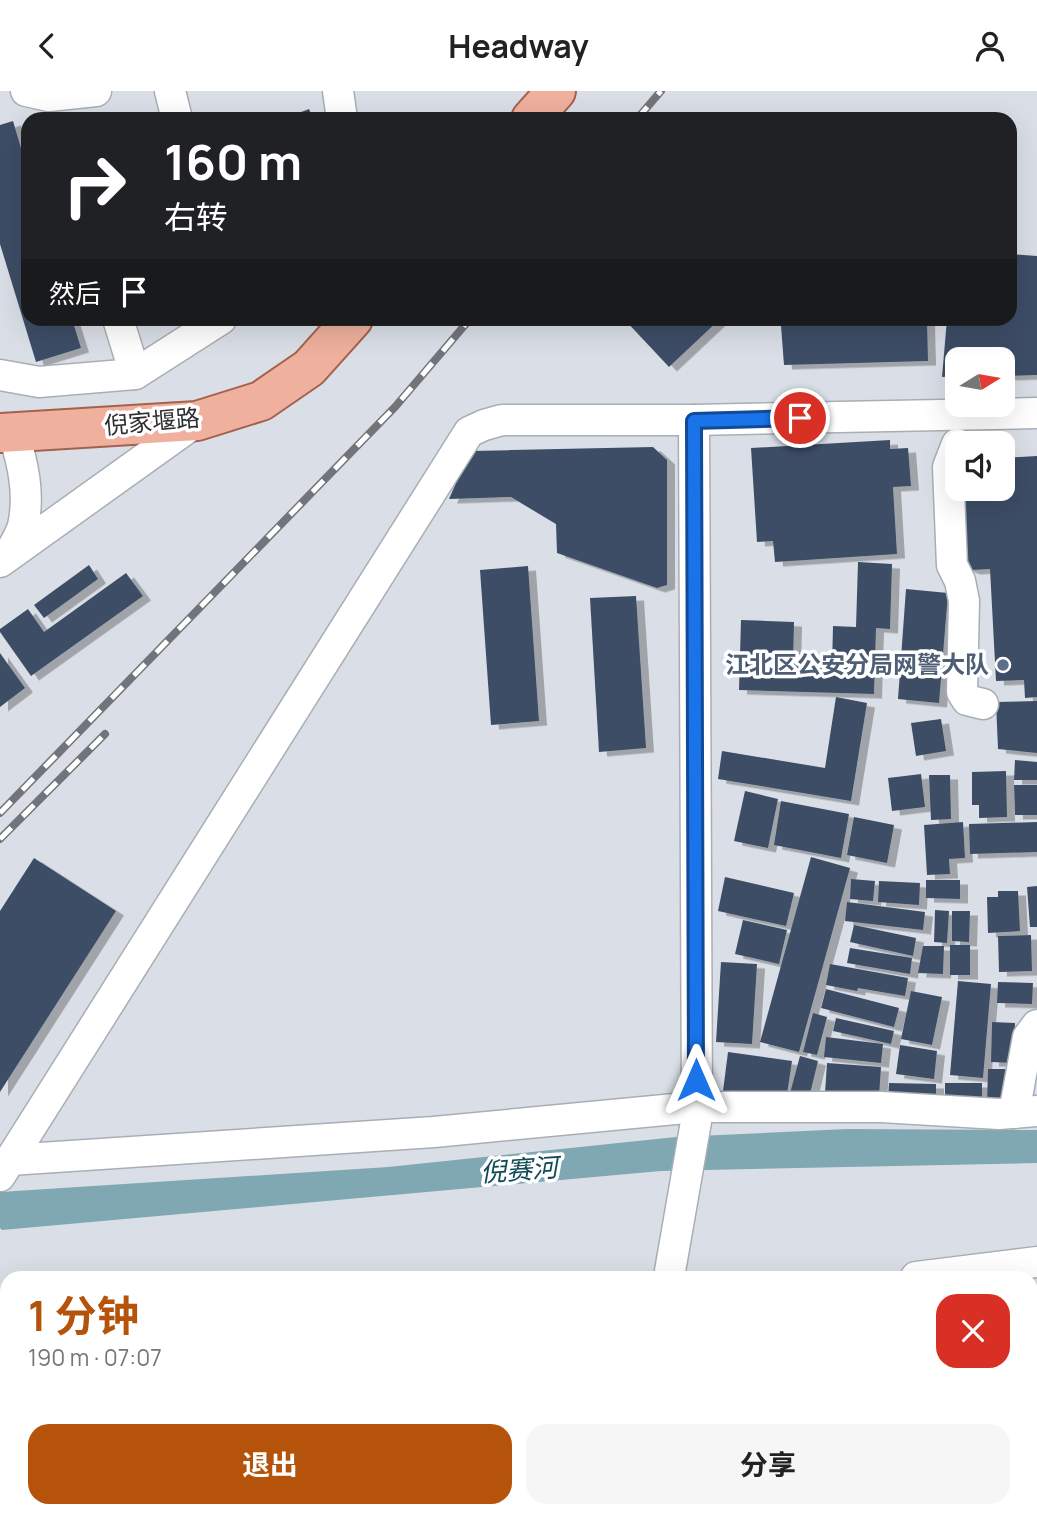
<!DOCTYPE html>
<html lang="zh">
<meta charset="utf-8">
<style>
:root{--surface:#fff;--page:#f6f6f6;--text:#222;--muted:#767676;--accent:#b45309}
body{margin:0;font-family:Manrope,"Noto Sans SC",sans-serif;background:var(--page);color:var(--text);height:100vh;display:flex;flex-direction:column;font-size:26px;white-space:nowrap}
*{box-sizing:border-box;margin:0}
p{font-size:23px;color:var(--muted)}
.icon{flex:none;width:38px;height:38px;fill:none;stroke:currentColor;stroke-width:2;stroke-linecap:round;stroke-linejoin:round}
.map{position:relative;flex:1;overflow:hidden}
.details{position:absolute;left:0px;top:1180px;width:1038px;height:247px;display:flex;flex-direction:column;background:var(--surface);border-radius:21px 21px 0 0;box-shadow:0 7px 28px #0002}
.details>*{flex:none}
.hud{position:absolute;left:21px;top:21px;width:996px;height:214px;border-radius:21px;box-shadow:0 7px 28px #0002;background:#202124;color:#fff;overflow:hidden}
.needle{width:46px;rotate:79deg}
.tools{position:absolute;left:945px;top:256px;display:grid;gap:14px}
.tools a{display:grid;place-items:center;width:70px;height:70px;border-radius:14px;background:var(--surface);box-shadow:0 7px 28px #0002;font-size:35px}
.pin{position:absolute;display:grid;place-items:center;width:60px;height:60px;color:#fff;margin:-30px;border:4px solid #fff;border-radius:50%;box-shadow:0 2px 7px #0007}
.me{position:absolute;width:77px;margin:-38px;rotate:0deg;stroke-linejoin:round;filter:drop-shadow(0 0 5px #0008)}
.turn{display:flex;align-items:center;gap:24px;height:147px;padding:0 28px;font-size:32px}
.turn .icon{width:91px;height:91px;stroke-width:2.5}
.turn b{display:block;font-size:49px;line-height:60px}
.then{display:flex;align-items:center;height:66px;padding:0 28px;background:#0003;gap:14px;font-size:26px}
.round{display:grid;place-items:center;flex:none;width:74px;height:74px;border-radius:21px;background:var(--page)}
.summary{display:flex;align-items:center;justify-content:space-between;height:119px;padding:0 28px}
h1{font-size:42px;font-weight:700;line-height:52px;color:var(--accent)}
.cta{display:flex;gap:14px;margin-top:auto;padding:14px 28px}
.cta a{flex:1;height:80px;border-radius:21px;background:var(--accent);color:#fff;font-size:28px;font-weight:700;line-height:80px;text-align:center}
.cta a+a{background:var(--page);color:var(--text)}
header{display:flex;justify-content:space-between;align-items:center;height:91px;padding:0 28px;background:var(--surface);font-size:32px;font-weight:700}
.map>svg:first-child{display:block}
.water{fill:#80a8b2}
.building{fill:#3e4e66;filter:url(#shadow)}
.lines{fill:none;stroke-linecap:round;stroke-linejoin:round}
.minor-casing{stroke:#a9aeb5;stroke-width:33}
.major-casing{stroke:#a4614d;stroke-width:42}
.minor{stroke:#fff;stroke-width:30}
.major{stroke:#efb09d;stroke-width:38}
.rail-casing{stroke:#717479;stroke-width:8}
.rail{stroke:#fff;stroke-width:5;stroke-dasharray:16;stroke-linecap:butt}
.route-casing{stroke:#114b97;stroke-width:18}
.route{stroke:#1a73e8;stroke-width:12}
.service-dot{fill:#5c6f8a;stroke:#fff;stroke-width:2.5}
.labels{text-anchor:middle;stroke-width:7;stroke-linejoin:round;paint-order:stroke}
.street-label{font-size:24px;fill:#2e2f32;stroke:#fff}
.service-label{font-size:24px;font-weight:bold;fill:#4e5e75;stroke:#fff;text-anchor:end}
.water-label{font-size:26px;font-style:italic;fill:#0f4b56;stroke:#fff}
</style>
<header><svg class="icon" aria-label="back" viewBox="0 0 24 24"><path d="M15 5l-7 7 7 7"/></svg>Headway<svg class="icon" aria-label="person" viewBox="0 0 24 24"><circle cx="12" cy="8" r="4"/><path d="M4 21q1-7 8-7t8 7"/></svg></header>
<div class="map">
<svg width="1037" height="1426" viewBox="0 0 1037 1426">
<defs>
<filter id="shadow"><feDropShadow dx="8" dy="4.5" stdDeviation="0" flood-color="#0004"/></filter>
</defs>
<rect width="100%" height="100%" fill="#dadfe7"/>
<!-- water -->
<path class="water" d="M847,1038L1037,1039V1072L661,1080L2,1139L0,1137V1101L388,1076L676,1046Z"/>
<!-- building -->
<g class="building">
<path d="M309,18L313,28H283Z"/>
<path d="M13,30L28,81V228H72L81,257L36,271L0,153V34Z"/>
<path d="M1010,163L1037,165V284L1003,285V268H957V285L942,286L947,228H1010Z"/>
<path d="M624,228H720L669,276Z"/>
<path d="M806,228H927L928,270L784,274L781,235L806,232Z"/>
<path d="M890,349V358L908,357L911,395L893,396L897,463L775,471L773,450L757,451L751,357Z"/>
<path d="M653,356L667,369V494L657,497L557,462L556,433L511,406L449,408L470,360Z"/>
<path d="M1037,365V606L1025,607L1024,589L996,590L990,478L972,479L965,476L957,397H1003V367Z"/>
<path d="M858,471L892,473L890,538L876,537L874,603L739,599L741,529L794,531L793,573L832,575L833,535L856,536Z"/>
<path d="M89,474L98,488L44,527L34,514Z"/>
<path d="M528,475L539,630L491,634L480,479Z"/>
<path d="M126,482L143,505L31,585L0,541V538L28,518L44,541Z"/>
<path d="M906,498L948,502L939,612L898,608Z"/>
<path d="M636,505L646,657L599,661L590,507Z"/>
<path d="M0,562L25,597L0,616Z"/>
<path d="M836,606L867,612L851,710L718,688L722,660L825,677Z"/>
<path d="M1037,610V662L998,658L996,611Z"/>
<path d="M941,628L946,660L916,665L911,632Z"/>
<path d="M1015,669L1037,671V689H1014Z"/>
<path d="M1006,680L1007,726L979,727V714H972V681Z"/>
<path d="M921,683L925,716L892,720L888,687Z"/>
<path d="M929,684H950L951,728L931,729Z"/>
<path d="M1014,694H1037V724H1015Z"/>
<path d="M745,700L778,708L768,757L734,750Z"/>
<path d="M781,710L849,723L841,767L774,754Z"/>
<path d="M854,726L894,734L887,772L847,764Z"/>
<path d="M963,731L965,767L949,768L950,783L927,784L924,734Z"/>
<path d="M1037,731V761L970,763L969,733Z"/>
<path d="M811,766L850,777L799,961L760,951Z"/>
<path d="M34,767L116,820L0,1001V820Z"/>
<path d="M725,786L794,802L786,835L718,820Z"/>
<path d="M851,788L875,790L873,810L850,808Z"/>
<path d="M926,789H960V808L926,807Z"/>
<path d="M879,790L920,792L919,814L878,811Z"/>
<path d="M1037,795V836H1030L1027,796Z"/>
<path d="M998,800H1018L1020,840L988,842L987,806H998Z"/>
<path d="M847,811L925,821L923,839L845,830Z"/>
<path d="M935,819L949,820L947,852L934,851Z"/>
<path d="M952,820H970L969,851L952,850Z"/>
<path d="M743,829L787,839L779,873L735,863Z"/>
<path d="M854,834L916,847L913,865L850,851Z"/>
<path d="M1031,844L1032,880L999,881L998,845Z"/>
<rect x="950" y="854" width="20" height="30"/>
<path d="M923,855H944L943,883L918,882Z"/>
<path d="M850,857L912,867L910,883L847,872Z"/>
<path d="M721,871L757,873L752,953L716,951Z"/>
<path d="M830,873L908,887L905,905L858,897L857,900L826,894Z"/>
<path d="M958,890L991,893L983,987L950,984Z"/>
<path d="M998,891L1033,892L1032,913L997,912Z"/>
<path d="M826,898L899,917L894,936L821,917Z"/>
<path d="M911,900L942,906L932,954L901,948Z"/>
<path d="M813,922L827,926L817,964L803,961Z"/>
<path d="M836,927L894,940L891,953L833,940Z"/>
<path d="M992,931L1015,932L1014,972L991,971Z"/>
<path d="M826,946L883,953L881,972L824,966Z"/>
<path d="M900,954L937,960L934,988L896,983Z"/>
<path d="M728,961L792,970L786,1010L723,1000Z"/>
<path d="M800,965L818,970L808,1011L789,1006Z"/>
<path d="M827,972L881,976L879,1005L825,1002Z"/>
<path d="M988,978H1010V1014L987,1013Z"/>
<path d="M889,992L936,993V1009L888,1008Z"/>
<rect x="945" y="992" width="37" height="20"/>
<rect x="319" y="1419" width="47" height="7"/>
</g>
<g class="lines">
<defs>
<g id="minor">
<path d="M26,0L49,5L96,0"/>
<path d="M170,0L177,28"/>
<path d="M338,0L342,28"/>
<path d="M118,228L135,283"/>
<path d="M0,284L39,291L135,283L221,228"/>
<path d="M957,353L948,376L952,474L960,490L964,510L962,601L967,609L983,613"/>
<path d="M8,465C13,456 20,445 23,435C30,403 23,372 13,341"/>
<path d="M0,471L197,330"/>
<path d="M1014,1022L1028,946L1037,934"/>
<path d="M10,1069L434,1041L696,1016H881L999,1023L1037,1020"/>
<path d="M0,1085L469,341L484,334L502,329H694L1037,322"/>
<path d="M669,1186L697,1025L694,329"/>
<path d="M916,1186L1037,1171"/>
<path d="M627,1426L628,1419"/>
</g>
<g id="major">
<path d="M531,28L556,0"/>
<path d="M0,342L197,330L261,310L309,277L353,228"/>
</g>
</defs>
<!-- minor casing -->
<use href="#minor" class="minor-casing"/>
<!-- major casing -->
<use href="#major" class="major-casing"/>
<!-- minor -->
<use href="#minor" class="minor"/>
<!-- major -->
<use href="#major" class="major"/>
<defs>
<g id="rail">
<path d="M637,28L661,0"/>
<path d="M0,722L395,316L470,228"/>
<path d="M0,748L105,643"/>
</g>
</defs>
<!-- rail casing -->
<use href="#rail" class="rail-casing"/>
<!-- rail -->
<use href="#rail" class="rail"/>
</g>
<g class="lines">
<defs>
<path id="route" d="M696,989L694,330L800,327"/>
</defs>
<!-- route casing -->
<use href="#route" class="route-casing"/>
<!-- route -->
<use href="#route" class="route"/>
</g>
<!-- markers -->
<circle class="service-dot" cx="1003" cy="574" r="7"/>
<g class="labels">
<!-- street labels -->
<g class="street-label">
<text transform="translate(152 331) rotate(-5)" y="8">倪家堰路</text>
</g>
<!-- service labels -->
<g class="service-label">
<text x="989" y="582">江北区公安分局网警大队</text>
</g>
<!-- water labels -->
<g class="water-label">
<text transform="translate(519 1079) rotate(-4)" y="9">倪赛河</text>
</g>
</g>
</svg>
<div class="tools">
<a><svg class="needle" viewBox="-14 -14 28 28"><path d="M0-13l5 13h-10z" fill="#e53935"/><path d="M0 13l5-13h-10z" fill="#767676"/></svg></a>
<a><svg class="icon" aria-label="sound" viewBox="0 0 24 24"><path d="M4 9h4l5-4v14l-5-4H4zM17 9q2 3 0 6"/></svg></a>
</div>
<div class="pin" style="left:800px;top:327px;background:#d93025"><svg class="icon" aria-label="arrive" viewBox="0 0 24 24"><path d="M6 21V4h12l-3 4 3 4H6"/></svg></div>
<svg class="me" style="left:696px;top:989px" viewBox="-20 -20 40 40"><path d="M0-17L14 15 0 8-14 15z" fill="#1a73e8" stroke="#fff" stroke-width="4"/></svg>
<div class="hud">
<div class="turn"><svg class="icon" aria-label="right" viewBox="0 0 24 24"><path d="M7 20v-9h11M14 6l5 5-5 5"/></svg><div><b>160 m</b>右转</div></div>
<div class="then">然后<svg class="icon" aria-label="arrive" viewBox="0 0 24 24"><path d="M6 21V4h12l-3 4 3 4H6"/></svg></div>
</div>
<section class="details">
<div class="summary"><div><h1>1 分钟</h1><p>190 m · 07:07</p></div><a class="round" style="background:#d93025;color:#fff"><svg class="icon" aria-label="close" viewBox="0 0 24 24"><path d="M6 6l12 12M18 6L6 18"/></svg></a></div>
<div class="cta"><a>退出</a><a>分享</a></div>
</section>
</div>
